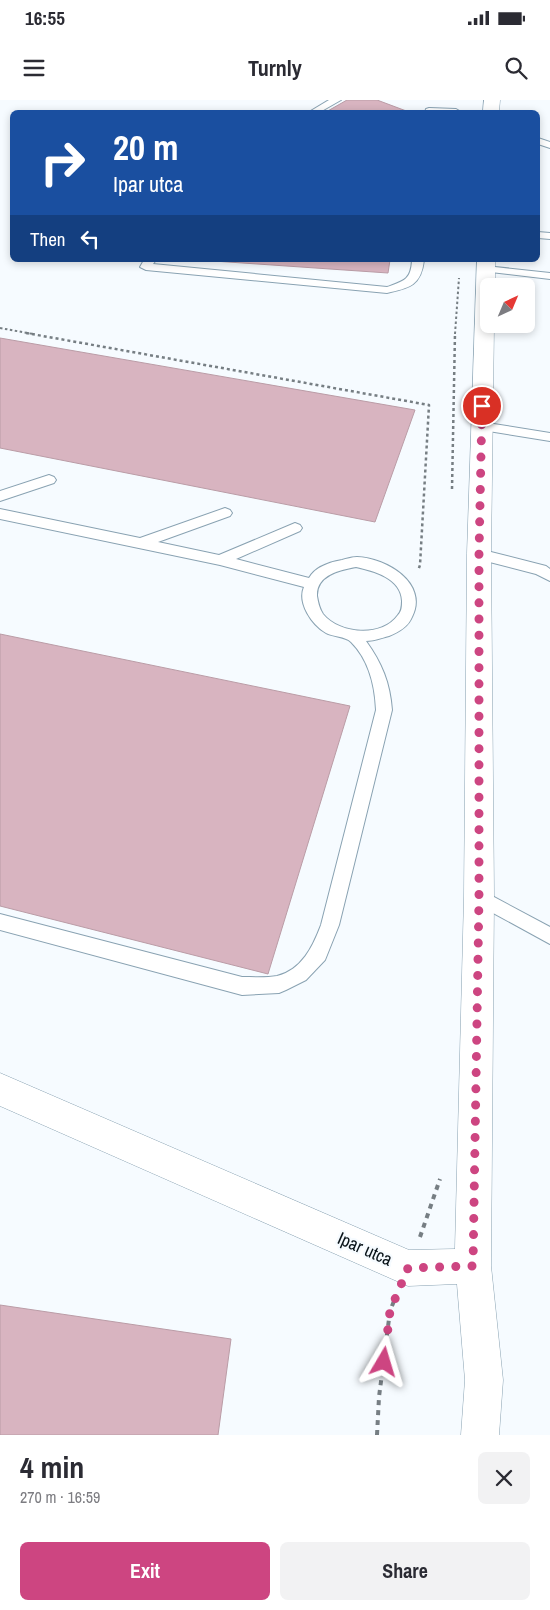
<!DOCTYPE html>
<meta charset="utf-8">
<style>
:root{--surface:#fff;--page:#f2f2f3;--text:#2b2b33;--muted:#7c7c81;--accent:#cd4581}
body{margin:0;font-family:"Archivo Narrow",sans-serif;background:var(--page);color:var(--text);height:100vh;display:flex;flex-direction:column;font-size:19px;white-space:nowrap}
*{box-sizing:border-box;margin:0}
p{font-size:16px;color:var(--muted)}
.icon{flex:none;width:28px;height:28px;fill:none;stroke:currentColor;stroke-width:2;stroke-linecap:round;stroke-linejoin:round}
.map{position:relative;height:1335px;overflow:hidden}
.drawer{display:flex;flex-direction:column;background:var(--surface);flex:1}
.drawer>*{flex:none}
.top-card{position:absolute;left:10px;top:10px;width:530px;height:152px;border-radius:8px;box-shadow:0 2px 8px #0003;background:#1a4fa0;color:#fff;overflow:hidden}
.needle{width:32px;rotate:44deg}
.fabs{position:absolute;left:480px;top:178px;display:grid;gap:10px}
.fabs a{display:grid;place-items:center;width:55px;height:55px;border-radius:8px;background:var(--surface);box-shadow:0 2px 8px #0003;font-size:25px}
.pin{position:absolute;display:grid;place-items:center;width:42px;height:42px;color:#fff;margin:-21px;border:2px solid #fff;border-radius:50%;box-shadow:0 1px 5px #0007}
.me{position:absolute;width:55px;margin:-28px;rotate:7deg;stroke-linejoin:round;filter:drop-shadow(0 0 4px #0008)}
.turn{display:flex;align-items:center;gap:18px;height:105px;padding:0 20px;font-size:22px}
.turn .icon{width:65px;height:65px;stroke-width:2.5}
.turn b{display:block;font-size:35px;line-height:42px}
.then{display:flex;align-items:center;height:48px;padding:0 20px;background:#0003;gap:10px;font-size:19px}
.round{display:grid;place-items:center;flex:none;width:52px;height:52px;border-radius:8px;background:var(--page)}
.summary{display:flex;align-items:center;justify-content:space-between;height:85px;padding:0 20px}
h1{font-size:30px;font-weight:700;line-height:38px}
.action{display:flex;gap:10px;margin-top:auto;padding:10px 20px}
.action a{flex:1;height:58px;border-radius:8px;background:var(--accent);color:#fff;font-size:20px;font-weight:700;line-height:58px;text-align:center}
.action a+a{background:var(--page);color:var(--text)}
.status{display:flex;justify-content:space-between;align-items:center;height:35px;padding:0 25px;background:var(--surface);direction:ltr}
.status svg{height:14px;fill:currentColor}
header{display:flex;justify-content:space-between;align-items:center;height:65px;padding:0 20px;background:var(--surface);font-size:22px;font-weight:700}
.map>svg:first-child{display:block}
.building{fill:#d8b4c0;stroke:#ba9ca6}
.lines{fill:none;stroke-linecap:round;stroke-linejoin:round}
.service-casing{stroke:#89a2b2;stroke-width:2}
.minor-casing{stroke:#89a2b2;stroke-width:1}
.path-far2{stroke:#767e83;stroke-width:2;stroke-dasharray:2.5 2.5;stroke-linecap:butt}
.path-far1{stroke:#767e83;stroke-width:2.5;stroke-dasharray:3 3;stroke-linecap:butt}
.path{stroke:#767e83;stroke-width:4;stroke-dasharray:5 5;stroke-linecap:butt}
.service{fill:#fff;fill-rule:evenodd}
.minor{fill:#fff;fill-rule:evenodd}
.route{stroke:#cd4581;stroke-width:9;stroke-dasharray:0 16.2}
.labels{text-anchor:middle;stroke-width:4.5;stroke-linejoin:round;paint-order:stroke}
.street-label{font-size:18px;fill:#091319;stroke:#f6fbff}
</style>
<div class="status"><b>16:55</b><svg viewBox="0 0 49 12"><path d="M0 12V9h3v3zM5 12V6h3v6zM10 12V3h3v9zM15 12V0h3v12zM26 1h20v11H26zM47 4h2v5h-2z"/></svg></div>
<header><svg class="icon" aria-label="menu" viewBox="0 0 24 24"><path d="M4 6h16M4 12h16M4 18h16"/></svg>Turnly<svg class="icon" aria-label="search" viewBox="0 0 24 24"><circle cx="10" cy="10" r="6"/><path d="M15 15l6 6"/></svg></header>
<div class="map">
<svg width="550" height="1335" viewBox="0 0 550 1335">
<rect width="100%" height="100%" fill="#f6fbff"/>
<!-- building -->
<g class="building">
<path d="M347,0H377L409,12H326Z"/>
<path d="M199,160H390L388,173Z"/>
<path d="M0,238L415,310L375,422L0,348Z"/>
<path d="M0,534L350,606L268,874L0,806Z"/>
<path d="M0,1205L231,1239L218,1335H0Z"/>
</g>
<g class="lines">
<defs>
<g id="service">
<path d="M329,0H341L320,12H309Z"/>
<path d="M429,8L456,9L461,12H425L426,9Z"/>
<path d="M538,38L550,42V48L538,44Z"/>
<path d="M538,132L550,133V139L538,138Z"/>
<path d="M144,160H156L153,164L387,187C404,181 411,180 412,160H424C421,186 409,188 387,193L146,170L140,167Z"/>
<path d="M486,166L550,173V179L482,171L480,169Z"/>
<path d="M481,322L550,333V341L476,329L475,326Z"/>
<path d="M49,375L54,377L56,380L54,383L0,401V391Z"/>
<path d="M225,408L230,410L232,413L230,416L158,442L219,455L295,423L300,425L302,428L300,431L236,459L309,478C315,467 330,462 342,460C346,459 352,457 357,457C386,458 429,483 412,517C408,527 399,532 389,536C381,538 374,541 366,541C382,563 390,583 392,610L339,825L325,860L306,880L286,890L279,893L242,895L0,830V814L242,877C253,877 266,878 277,876C302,870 313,846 321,825L376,610C375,586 369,560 351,542C345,536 333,537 326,533C312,525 297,503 304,487L220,465L0,419V409L140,438ZM356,467C374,471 401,478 402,501C402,506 402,511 398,515C382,538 339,534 323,514C319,508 318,502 317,496C316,475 340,470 356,467Z"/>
<path d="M479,449L546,466L550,469V481L536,474L474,458L472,454L474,450Z"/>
<path d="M479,789L550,827V844L473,802L470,797L473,792Z"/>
</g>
<g id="minor">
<path d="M484,0H500L499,12H483Z"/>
<path d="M477,160H495V186H489V224H494L491,454L494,797L491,1166L503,1280L499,1335H461L465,1280L457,1184L408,1186L0,1006V973L409,1150L455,1149L464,797L467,454Z"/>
</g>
</defs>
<!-- service casing -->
<use href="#service" class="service-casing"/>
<!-- minor casing -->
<use href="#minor" class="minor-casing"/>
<!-- path-far2 -->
<g class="path-far2">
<path d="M0,228L33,234"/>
<path d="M455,234L459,178"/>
</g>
<!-- path-far1 -->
<g class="path-far1">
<path d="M26,233L429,305L420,465L418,471"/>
<path d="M452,389L455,233"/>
</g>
<!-- path -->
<g class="path">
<path d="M420,1137L440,1079"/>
<path d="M377,1335L379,1297L390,1211L396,1196"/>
</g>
<!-- service -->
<use href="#service" class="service"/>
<!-- minor -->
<use href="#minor" class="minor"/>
</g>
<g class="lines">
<!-- route -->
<path class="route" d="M384,1262L390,1211L408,1168L473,1166L479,797V454L482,306"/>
</g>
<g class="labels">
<!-- street labels -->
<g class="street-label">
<text transform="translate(365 1149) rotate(24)" y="6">Ipar utca</text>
</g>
</g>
</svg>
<div class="fabs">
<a><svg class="needle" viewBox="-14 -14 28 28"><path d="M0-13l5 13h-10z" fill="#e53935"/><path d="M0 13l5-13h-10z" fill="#7c7c81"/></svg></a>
</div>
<div class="pin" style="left:482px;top:306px;background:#d93025"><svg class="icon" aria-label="arrive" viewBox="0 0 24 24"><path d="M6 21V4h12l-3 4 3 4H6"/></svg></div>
<svg class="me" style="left:384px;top:1262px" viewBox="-20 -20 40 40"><path d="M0-17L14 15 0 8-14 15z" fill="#cd4581" stroke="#fff" stroke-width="4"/></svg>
<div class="top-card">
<div class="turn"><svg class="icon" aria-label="right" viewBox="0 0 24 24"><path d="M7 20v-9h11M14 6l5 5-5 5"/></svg><div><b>20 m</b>Ipar utca</div></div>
<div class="then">Then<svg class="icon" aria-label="left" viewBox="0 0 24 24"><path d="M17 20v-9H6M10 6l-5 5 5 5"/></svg></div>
</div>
</div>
<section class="drawer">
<div class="summary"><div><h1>4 min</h1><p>270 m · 16:59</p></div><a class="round"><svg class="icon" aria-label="close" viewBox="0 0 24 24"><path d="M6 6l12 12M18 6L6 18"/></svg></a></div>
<div class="action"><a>Exit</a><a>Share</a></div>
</section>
